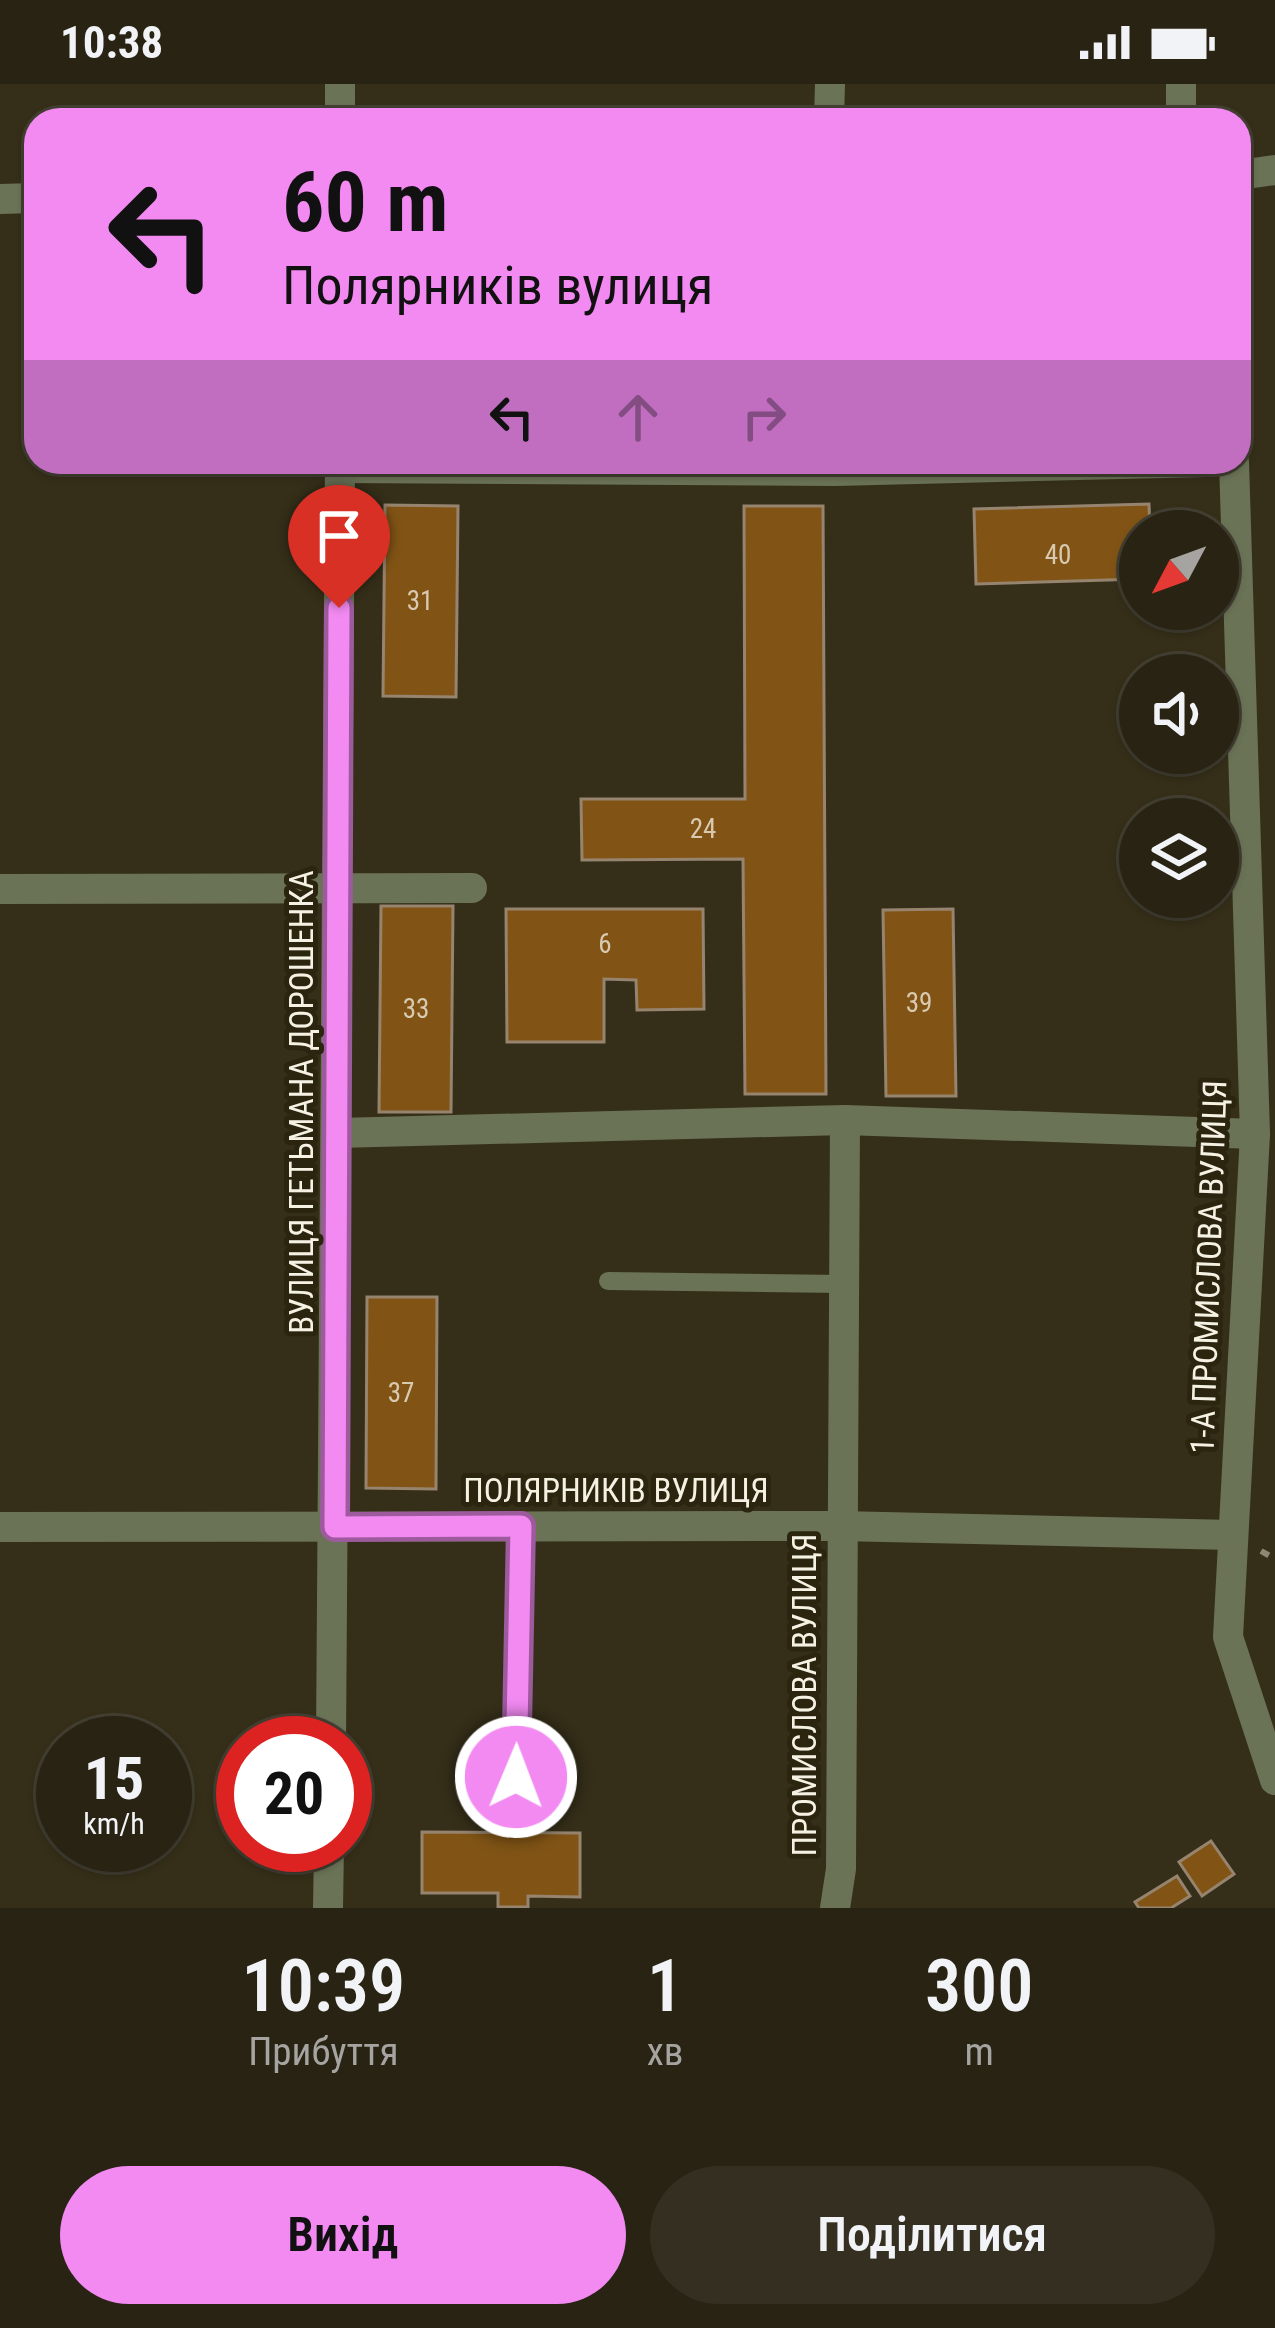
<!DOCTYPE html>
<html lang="uk">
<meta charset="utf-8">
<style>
:root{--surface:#282313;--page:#342f21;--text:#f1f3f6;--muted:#a5a4a0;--line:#444033;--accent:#f28af2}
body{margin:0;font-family:"Roboto Condensed",sans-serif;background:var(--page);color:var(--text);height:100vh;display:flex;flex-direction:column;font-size:45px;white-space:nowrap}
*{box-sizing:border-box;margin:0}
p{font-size:39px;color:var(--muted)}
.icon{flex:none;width:66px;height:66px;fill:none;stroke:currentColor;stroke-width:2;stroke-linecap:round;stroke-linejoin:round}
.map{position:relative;height:1824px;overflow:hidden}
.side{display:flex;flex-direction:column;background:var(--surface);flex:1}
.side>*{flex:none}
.guide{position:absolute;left:24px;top:24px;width:1227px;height:366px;border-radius:36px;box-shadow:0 3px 9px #0004,0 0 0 3px var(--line);background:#f28af2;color:#111;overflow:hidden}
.needle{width:78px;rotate:229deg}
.buttons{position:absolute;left:1119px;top:426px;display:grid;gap:24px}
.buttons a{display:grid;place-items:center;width:120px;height:120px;border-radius:50%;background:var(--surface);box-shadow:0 3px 9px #0004,0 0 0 3px var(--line);font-size:60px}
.speed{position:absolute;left:36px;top:1632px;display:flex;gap:24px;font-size:60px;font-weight:700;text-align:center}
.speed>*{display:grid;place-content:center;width:156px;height:156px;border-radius:50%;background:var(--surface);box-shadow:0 3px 9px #0004,0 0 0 3px var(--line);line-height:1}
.speed small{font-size:30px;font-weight:400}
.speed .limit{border:18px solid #d22;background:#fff;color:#111}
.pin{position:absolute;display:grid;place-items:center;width:102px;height:102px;color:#fff;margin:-123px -51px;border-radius:50% 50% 50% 0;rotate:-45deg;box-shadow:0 0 12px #0007}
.pin .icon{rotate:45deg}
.me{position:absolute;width:132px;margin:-66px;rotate:1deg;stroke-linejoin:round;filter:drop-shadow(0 0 9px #0008)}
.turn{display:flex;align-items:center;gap:42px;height:252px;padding:0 60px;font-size:54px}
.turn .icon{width:156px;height:156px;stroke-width:2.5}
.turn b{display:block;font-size:84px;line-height:102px}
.lanes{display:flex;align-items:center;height:114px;padding:0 60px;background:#0003;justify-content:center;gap:60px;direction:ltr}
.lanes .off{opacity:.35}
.eta{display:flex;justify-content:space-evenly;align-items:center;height:204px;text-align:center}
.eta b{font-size:72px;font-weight:600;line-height:84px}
.primary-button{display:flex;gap:24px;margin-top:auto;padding:24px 60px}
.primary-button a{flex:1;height:138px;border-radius:72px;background:var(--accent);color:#111;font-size:48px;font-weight:600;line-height:138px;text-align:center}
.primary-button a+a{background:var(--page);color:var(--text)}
.status{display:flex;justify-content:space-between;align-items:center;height:84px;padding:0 60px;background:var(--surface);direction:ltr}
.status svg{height:33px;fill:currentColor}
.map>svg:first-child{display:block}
.building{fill:#815415;stroke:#96846f;stroke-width:3}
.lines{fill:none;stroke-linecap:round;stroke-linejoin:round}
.path{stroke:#8d8876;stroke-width:6;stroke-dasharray:9 9;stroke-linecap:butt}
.lane{stroke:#6b7357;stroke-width:18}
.street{stroke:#6b7357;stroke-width:30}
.route-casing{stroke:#9d5a9d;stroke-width:30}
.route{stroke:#f28af2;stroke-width:21}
.labels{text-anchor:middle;stroke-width:10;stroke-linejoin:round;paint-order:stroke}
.number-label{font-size:27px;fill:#d8cab0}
.street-label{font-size:33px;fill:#f5f2e4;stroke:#2b250f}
</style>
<div class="status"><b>10:38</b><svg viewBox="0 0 49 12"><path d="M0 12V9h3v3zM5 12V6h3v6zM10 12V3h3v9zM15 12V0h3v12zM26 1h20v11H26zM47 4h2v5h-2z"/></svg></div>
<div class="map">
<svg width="1275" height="1824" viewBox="0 0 1275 1824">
<rect width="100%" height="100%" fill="#352f19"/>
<!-- building -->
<g class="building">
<path d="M1149,420L1150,447H1140V495L976,500L974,425Z"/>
<path d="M385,421L458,422L456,613L383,612Z"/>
<path d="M744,422H823L826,1010H745L743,775L582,776L581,715H745Z"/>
<path d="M381,822H453L451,1028H379Z"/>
<path d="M506,825H703L704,925L637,926L636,896L604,895V958H507Z"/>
<path d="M953,825L956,1012H886L883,826Z"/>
<path d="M367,1213H437L436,1405L366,1404Z"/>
<path d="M422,1748L580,1749V1813L528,1812V1823H498V1809H422Z"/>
<path d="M1211,1757L1234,1790L1202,1812L1179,1778Z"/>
<path d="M1177,1792L1190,1812L1171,1824H1139L1135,1818Z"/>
</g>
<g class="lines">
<!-- path -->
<path class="path" d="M1261,1467L1275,1475"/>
<!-- lane -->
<g class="lane">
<path d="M608,1197L843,1200"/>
<path d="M515,1734L521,1442"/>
</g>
<!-- street -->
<g class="street">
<path d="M340,0V36"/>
<path d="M1181,0V36"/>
<path d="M829,36L830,0"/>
<path d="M1239,91L1275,86"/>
<path d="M0,115L36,114"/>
<path d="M1234,378L1255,1050L1228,1553L1275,1696"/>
<path d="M340,384L835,387L1206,378"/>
<path d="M0,805L472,804"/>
<path d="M338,1049L845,1036L1255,1050"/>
<path d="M0,1443L839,1442L1232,1451"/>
<path d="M331,1659L340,378"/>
<path d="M328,1824L329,1761"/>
<path d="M835,1824L841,1785L845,1036"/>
</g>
</g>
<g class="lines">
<defs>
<path id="route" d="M339,524L335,1443L521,1442L516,1693"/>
</defs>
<!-- route casing -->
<use href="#route" class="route-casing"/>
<!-- route -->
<use href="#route" class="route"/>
</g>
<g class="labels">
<!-- number labels -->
<g class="number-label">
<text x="1058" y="480">40</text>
<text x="420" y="526">31</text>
<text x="703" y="754">24</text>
<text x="605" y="869">6</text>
<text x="919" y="928">39</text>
<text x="416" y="934">33</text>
<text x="401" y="1318">37</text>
</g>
<!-- street labels -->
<g class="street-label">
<text transform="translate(301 1018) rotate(-90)" y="12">ВУЛИЦЯ ГЕТЬМАНА ДОРОШЕНКА</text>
<text transform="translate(1208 1183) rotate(-88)" y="12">1-А ПРОМИСЛОВА ВУЛИЦЯ</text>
<text x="616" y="1418">ПОЛЯРНИКІВ ВУЛИЦЯ</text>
<text transform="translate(804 1611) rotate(-90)" y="12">ПРОМИСЛОВА ВУЛИЦЯ</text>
</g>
</g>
</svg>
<div class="buttons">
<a><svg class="needle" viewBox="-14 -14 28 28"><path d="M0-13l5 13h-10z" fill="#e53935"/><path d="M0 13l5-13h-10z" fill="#a5a4a0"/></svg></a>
<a><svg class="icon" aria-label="sound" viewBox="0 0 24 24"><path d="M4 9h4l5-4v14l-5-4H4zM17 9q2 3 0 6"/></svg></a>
<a><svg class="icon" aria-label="layers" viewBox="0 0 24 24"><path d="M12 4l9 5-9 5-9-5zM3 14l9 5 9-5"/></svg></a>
</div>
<div class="speed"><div>15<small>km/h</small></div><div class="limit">20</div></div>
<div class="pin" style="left:339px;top:524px;background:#d93025"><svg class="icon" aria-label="arrive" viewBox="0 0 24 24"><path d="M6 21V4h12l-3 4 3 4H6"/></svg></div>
<svg class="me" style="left:516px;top:1693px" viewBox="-20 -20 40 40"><circle r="17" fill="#f28af2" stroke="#fff" stroke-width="3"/><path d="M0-11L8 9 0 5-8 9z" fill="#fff"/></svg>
<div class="guide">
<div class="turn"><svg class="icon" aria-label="left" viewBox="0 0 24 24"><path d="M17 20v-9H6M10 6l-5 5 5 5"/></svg><div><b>60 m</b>Полярників вулиця</div></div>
<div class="lanes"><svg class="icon" aria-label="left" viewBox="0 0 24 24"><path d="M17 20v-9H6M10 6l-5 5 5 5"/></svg><svg class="icon off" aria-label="ahead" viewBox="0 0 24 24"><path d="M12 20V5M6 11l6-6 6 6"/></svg><svg class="icon off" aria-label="right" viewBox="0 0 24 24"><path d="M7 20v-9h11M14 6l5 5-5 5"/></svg></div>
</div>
</div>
<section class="side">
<div class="eta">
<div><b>10:39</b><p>Прибуття</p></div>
<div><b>1</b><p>хв</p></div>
<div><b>300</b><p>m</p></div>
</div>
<div class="primary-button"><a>Вихід</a><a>Поділитися</a></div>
</section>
